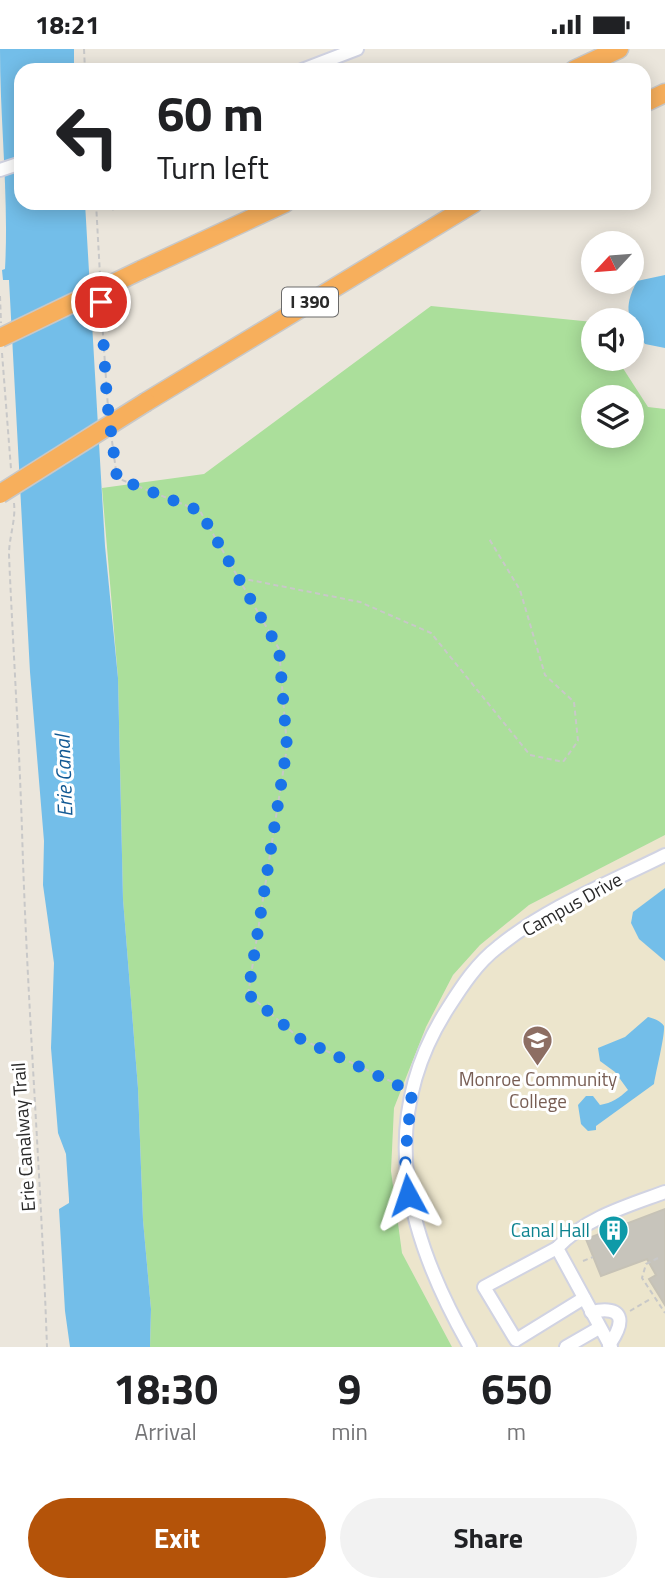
<!DOCTYPE html>
<style>
:root{--surface:#fff;--page:#f2f2f2;--text:#202124;--muted:#757577;--accent:#b45309}
body{margin:0;font-family:"Titillium Web",sans-serif;background:var(--page);color:var(--text);height:100vh;display:flex;flex-direction:column;font-size:26px;white-space:nowrap}
*{box-sizing:border-box;margin:0}
p{font-size:23px;color:var(--muted)}
.icon{flex:none;width:38px;height:38px;fill:none;stroke:currentColor;stroke-width:2;stroke-linecap:round;stroke-linejoin:round}
.map{position:relative;height:1298px;overflow:hidden}
.side{display:flex;flex-direction:column;background:var(--surface);flex:1}
.side>*{flex:none}
.guide{position:absolute;left:14px;top:14px;width:637px;height:147px;border-radius:21px;box-shadow:0 4px 18px #0003;background:#fff;color:var(--text);overflow:hidden}
.needle{width:46px;rotate:244deg}
.buttons{position:absolute;left:581px;top:182px;display:grid;gap:14px}
.buttons a{display:grid;place-items:center;width:63px;height:63px;border-radius:50%;background:var(--surface);box-shadow:0 4px 18px #0003;font-size:35px}
.pin{position:absolute;display:grid;place-items:center;width:60px;height:60px;color:#fff;margin:-30px;border:4px solid #fff;border-radius:50%;box-shadow:0 2px 7px #0007}
.me{position:absolute;width:77px;margin:-38px;rotate:355deg;stroke-linejoin:round;filter:drop-shadow(0 0 5px #0008)}
.turn{display:flex;align-items:center;gap:24px;height:147px;padding:0 28px;font-size:32px}
.turn .icon{width:91px;height:91px;stroke-width:2.5}
.turn b{display:block;font-size:49px;line-height:60px}
.eta{display:flex;justify-content:space-evenly;align-items:center;height:119px;text-align:center}
.eta b{font-size:42px;font-weight:700;line-height:49px}
.cta{display:flex;gap:14px;margin-top:auto;padding:14px 28px}
.cta a{flex:1;height:80px;border-radius:42px;background:var(--accent);color:#fff;font-size:28px;font-weight:700;line-height:80px;text-align:center}
.cta a+a{background:var(--page);color:var(--text)}
.status{display:flex;justify-content:space-between;align-items:center;height:49px;padding:0 35px;background:var(--surface);direction:ltr}
.status svg{height:19px;fill:currentColor}
.map>svg:first-child{display:block}
.education{fill:#ece5cc}
.green{fill:#abdf9b;fill-rule:evenodd}
.water{fill:#73bee9}
.building{fill:#c7c4bb;stroke:#c6c2b6;stroke-width:2}
.lines{fill:none;stroke-linecap:round;stroke-linejoin:round}
.minor-casing{stroke:#d1d3e2;stroke-width:16}
.highway-casing{stroke:#c8c8c8;stroke-width:21}
.path{stroke:#c8c8c8;stroke-width:2;stroke-dasharray:5 3.5;stroke-linecap:butt}
.minor{stroke:#fff;stroke-width:12}
.highway{stroke:#f7af5c;stroke-width:18}
.highway-bridge-casing{stroke:#c8c8c8;stroke-width:21;stroke-linecap:butt}
.highway-bridge{stroke:#f7af5c;stroke-width:18}
.route{stroke:#1a73e8;stroke-width:12;stroke-dasharray:0 21.6}
.labels{text-anchor:middle;stroke-width:6;stroke-linejoin:round;paint-order:stroke}
.shield{fill:#fff;stroke:#6a6a6a;stroke-width:2}
.shield-label{font-size:18px;font-weight:bold;fill:#2a2a2a}
.street-label{font-size:19px;fill:#2a2a2a;stroke:#fff}
.education-label{font-size:19px;fill:#785e54;stroke:#fff}
.culture-label{font-size:19px;fill:#0d838f;stroke:#fff;text-anchor:end}
.water-label{font-size:21px;font-style:italic;fill:#135a94;stroke:#fff}
</style>
<div class="status"><b>18:21</b><svg viewBox="0 0 49 12"><path d="M0 12V9h3v3zM5 12V6h3v6zM10 12V3h3v9zM15 12V0h3v12zM26 1h20v11H26zM47 4h2v5h-2z"/></svg></div>
<div class="map">
<svg width="665" height="1298" viewBox="0 0 665 1298">
<rect width="100%" height="100%" fill="#ebe6dc"/>
<!-- education -->
<path class="education" d="M665,786V1298H452L402,1204L391,1122L394,1059L426,978L453,926L480,896L529,856Z"/>
<!-- green -->
<path class="green" d="M431,257L593,273V310H617L648,358L665,360V786L529,856L480,896L453,926L426,978L394,1059L391,1122L402,1204L452,1298H150L151,1260L143,1171L138,1039L123,850L118,629L102,439L204,425ZM593,348H632V387H593Z"/>
<!-- water -->
<g class="water">
<path d="M0,0H74V21H21V154H85L105,497L118,629L123,850L138,1039L143,1171L151,1260L150,1298H70L65,1262L59,1160L69,1154V1150L66,1105L58,1084L51,999L54,914L43,836L44,792L30,623L9,231H3L2,221L5,220C9,146 0,74 0,0Z"/>
<path d="M665,226V299L645,295C628,270 622,261 637,232Z"/>
<path d="M665,839V912L639,890L631,874L633,863Z"/>
<path d="M648,968C653,969 661,972 664,977C665,987 656,1022 654,1035L596,1077V1081L588,1082L581,1075L578,1056L586,1047H593L600,1056C612,1054 619,1049 628,1041L615,1023L600,1012L598,999L625,988Z"/>
</g>
<!-- building -->
<path class="building" d="M665,1160V1256L649,1230L656,1226L647,1210L601,1227L586,1190Z"/>
<g class="lines">
<defs>
<g id="minor">
<path d="M302,21L357,0"/>
<path d="M0,121L21,114"/>
<path d="M557,1199L484,1238L516,1291L584,1249"/>
<path d="M591,1263C624,1256 626,1272 609,1296"/>
<path d="M470,1298C407,1188 374,1074 448,959C462,937 477,914 498,898C547,858 609,834 665,806"/>
<path d="M566,1298L599,1279"/>
<path d="M611,1298L557,1199C585,1169 627,1157 665,1143"/>
</g>
<g id="highway">
<path d="M574,21L619,0"/>
<path d="M644,54L665,44"/>
<path d="M141,221L285,154"/>
<path d="M146,353L474,154"/>
</g>
</defs>
<!-- minor casing -->
<use href="#minor" class="minor-casing"/>
<!-- highway casing -->
<use href="#highway" class="highway-casing"/>
<!-- path -->
<g class="path">
<path d="M84,0L85,21"/>
<path d="M96,154L100,226"/>
<path d="M102,154L114,161L136,154"/>
<path d="M0,247L1,274"/>
<path d="M101,256L108,359"/>
<path d="M2,304L11,420"/>
<path d="M112,392L117,429L200,462L279,600L287,698L248,945L299,989L401,1037"/>
<path d="M14,454C16,471 9,488 9,506C13,598 19,689 22,781C27,953 41,1125 47,1298"/>
<path d="M240,529L360,553L431,584L530,706L563,713L578,692L574,653L545,626L520,541L488,488"/>
<path d="M658,1209L646,1215L642,1229L665,1264"/>
<path d="M583,1212L593,1208"/>
<path d="M630,1262L652,1249"/>
</g>
<!-- minor -->
<use href="#minor" class="minor"/>
<!-- highway -->
<use href="#highway" class="highway"/>
<defs>
<g id="highway-bridge">
<path d="M0,289L141,221"/>
<path d="M0,445L146,353"/>
</g>
</defs>
<!-- highway-bridge casing -->
<use href="#highway-bridge" class="highway-bridge-casing"/>
<!-- highway-bridge -->
<use href="#highway-bridge" class="highway-bridge"/>
</g>
<g class="lines">
<!-- route -->
<path class="route" d="M101,253L107,352L117,429L200,462L279,600L287,698L248,945L299,989L412,1043L405,1109L408,1146"/>
</g>
<!-- icons -->
<defs>
<symbol id="university-pin" viewBox="-11 -11 22 30"><path d="M0 17L-7.5 6A9.5 9.5 0 1 1 7.5 6Z" fill="#8d6e63" stroke="#fff"/><path d="M0-5L7-2L0 1L-7-2ZM-4 1L0 2.5L4 1V4Q0 6-4 4Z" fill="#fff"/></symbol>
<symbol id="building-pin" viewBox="-11 -11 22 30"><path d="M0 17L-7.5 6A9.5 9.5 0 1 1 7.5 6Z" fill="#0f9aa8" stroke="#fff"/><path d="M-4-6H4V6H1V3H-1V6H-4ZM-2.5-4.3h1.7v1.8h-1.7ZM.8-4.3h1.7v1.8H.8ZM-2.5-1h1.7V.8h-1.7ZM.8-1h1.7V.8H.8Z" fill="#fff"/></symbol>
</defs>
<g fill-rule="evenodd">
<use href="#university-pin" x="520" y="974" width="35" height="47"/>
<use href="#building-pin" x="596" y="1164" width="35" height="47"/>
</g>
<g class="labels">
<!-- shield labels -->
<rect class="shield" x="282" y="238.5" width="56" height="29" rx="5"/>
<g class="shield-label">
<text x="310" y="259">I 390</text>
</g>
<!-- street labels -->
<g class="street-label">
<text transform="translate(572 855) rotate(-29)" y="7">Campus Drive</text>
<text transform="translate(23 1088) rotate(-94)" y="7">Erie Canalway Trail</text>
</g>
<!-- education labels -->
<g class="education-label">
<text x="538" y="1037">Monroe Community<tspan x="538" dy="22">College</tspan></text>
</g>
<!-- culture labels -->
<g class="culture-label">
<text x="590" y="1188">Canal Hall</text>
</g>
<!-- water labels -->
<g class="water-label">
<text transform="translate(64 727) rotate(-92)" y="7">Erie Canal</text>
</g>
</g>
</svg>
<div class="buttons">
<a><svg class="needle" viewBox="-14 -14 28 28"><path d="M0-13l5 13h-10z" fill="#e53935"/><path d="M0 13l5-13h-10z" fill="#757577"/></svg></a>
<a><svg class="icon" aria-label="sound" viewBox="0 0 24 24"><path d="M4 9h4l5-4v14l-5-4H4zM17 9q2 3 0 6"/></svg></a>
<a><svg class="icon" aria-label="layers" viewBox="0 0 24 24"><path d="M12 4l9 5-9 5-9-5zM3 14l9 5 9-5"/></svg></a>
</div>
<div class="pin" style="left:101px;top:253px;background:#d93025"><svg class="icon" aria-label="arrive" viewBox="0 0 24 24"><path d="M6 21V4h12l-3 4 3 4H6"/></svg></div>
<svg class="me" style="left:408px;top:1146px" viewBox="-20 -20 40 40"><path d="M0-17L14 15 0 8-14 15z" fill="#1a73e8" stroke="#fff" stroke-width="4"/></svg>
<div class="guide">
<div class="turn"><svg class="icon" aria-label="left" viewBox="0 0 24 24"><path d="M17 20v-9H6M10 6l-5 5 5 5"/></svg><div><b>60 m</b>Turn left</div></div>
</div>
</div>
<section class="side">
<div class="eta">
<div><b>18:30</b><p>Arrival</p></div>
<div><b>9</b><p>min</p></div>
<div><b>650</b><p>m</p></div>
</div>
<div class="cta"><a>Exit</a><a>Share</a></div>
</section>
